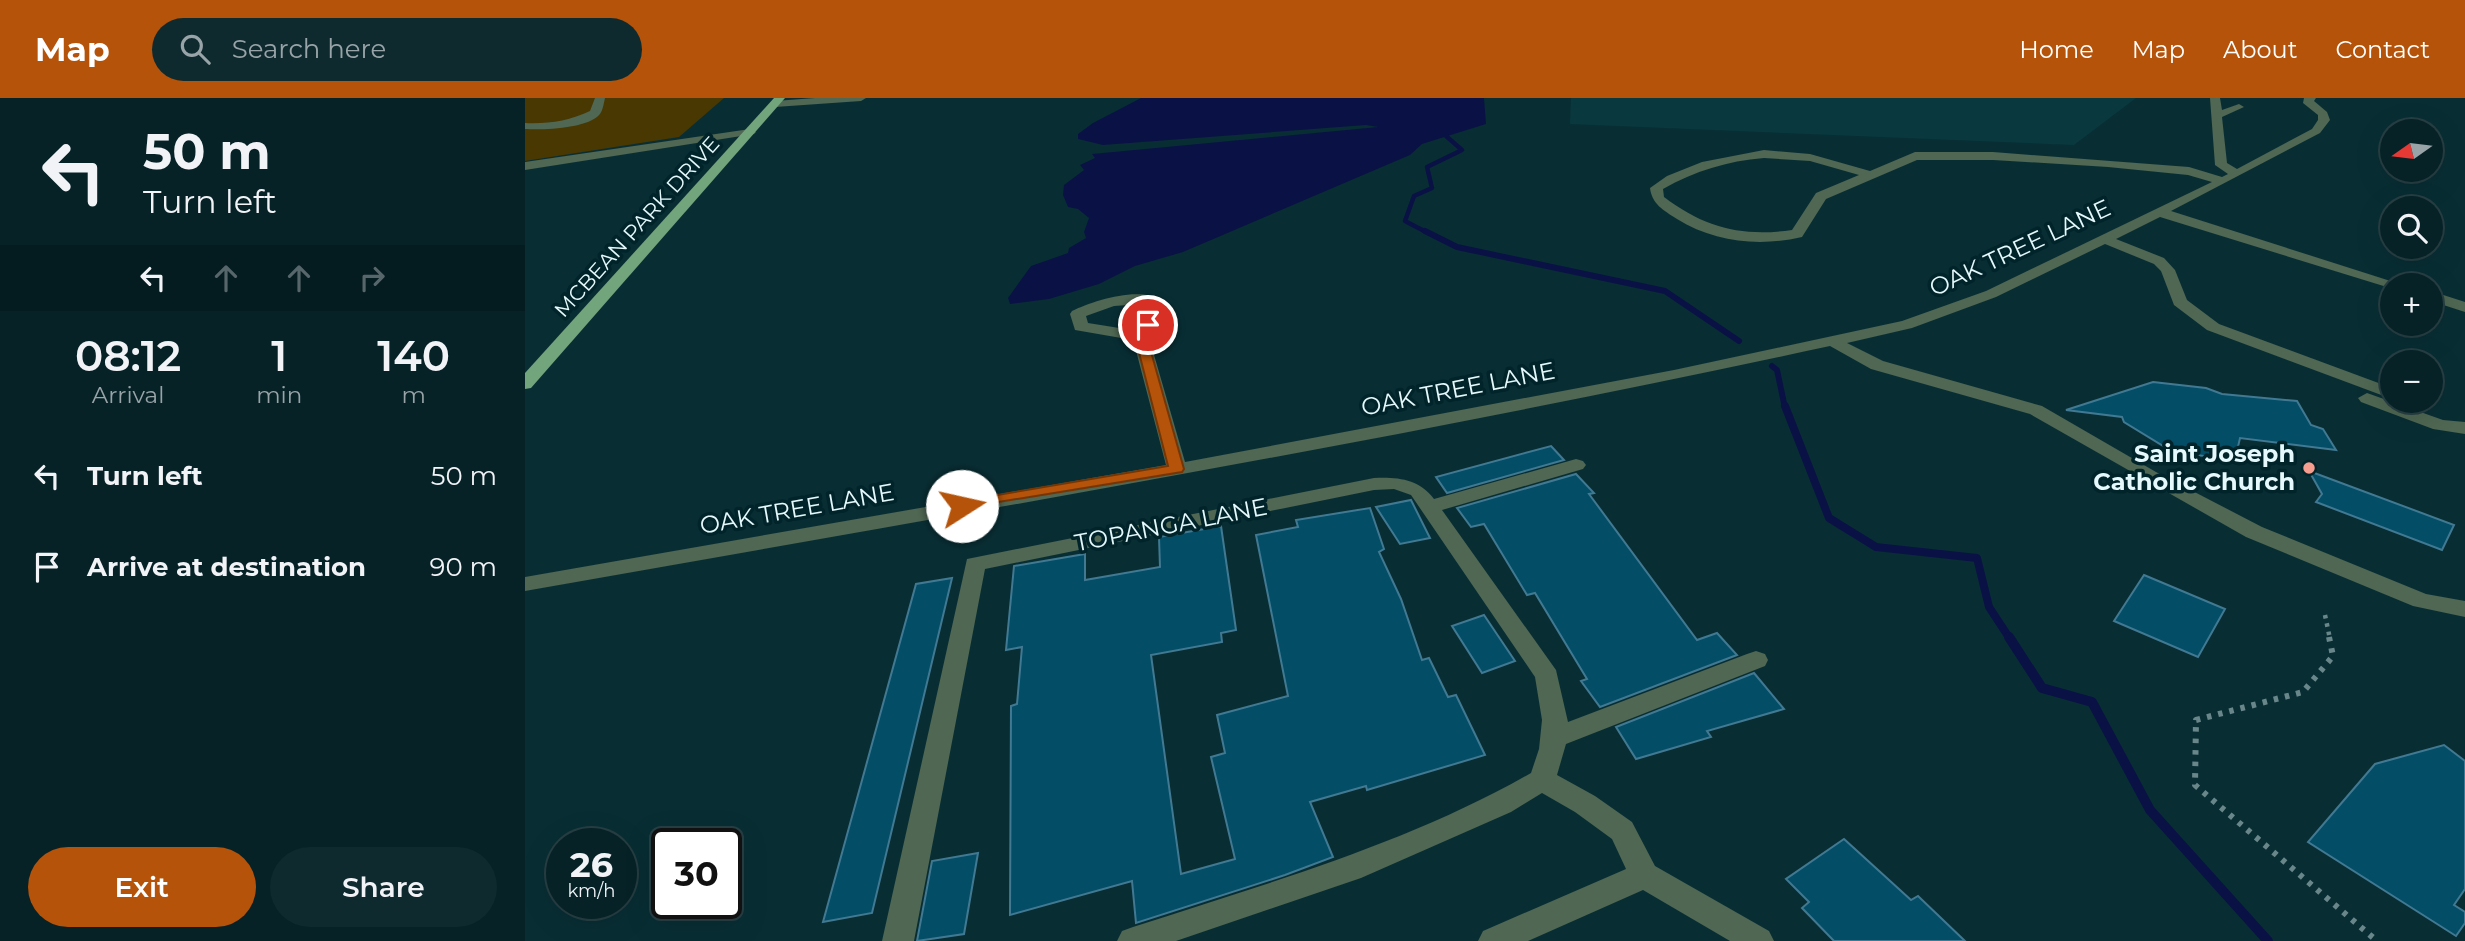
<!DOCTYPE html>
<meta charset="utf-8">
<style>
:root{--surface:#062227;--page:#0f2a2f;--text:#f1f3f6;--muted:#98a4a7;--line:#273f44;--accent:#b45309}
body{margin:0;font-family:Montserrat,sans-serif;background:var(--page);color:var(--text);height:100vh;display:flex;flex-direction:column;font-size:26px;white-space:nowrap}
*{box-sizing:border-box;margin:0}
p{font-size:23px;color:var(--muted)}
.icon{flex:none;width:38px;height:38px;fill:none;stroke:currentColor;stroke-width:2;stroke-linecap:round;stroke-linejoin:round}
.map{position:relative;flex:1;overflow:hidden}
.details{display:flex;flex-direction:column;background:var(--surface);width:525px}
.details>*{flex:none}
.top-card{background:#062227;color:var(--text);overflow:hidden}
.needle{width:46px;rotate:256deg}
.tools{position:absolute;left:1855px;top:21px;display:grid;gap:14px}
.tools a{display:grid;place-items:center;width:63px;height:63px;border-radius:50%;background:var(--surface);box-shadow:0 7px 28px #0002,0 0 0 2px var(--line);font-size:35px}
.speed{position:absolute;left:21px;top:730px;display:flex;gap:14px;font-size:35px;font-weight:700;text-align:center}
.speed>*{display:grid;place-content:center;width:91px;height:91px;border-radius:50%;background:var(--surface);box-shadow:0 7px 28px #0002,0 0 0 2px var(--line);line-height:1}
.speed small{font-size:18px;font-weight:400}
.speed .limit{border:4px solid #111;border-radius:10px;background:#fff;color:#111}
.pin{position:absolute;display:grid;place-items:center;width:60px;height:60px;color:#fff;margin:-30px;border:4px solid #fff;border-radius:50%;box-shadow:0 2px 7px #0007}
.me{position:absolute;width:77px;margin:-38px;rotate:80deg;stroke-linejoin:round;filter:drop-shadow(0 0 5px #0008)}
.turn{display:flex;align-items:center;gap:24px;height:147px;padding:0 28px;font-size:32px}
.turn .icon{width:91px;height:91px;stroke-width:2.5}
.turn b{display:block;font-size:49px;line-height:60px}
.lanes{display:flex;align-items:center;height:66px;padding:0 28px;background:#0003;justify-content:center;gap:35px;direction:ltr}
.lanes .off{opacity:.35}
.eta{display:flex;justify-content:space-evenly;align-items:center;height:119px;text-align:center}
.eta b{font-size:42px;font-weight:600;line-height:49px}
.cta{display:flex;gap:14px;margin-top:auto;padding:14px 28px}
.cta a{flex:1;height:80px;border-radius:42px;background:var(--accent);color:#fff;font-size:28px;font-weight:600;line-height:80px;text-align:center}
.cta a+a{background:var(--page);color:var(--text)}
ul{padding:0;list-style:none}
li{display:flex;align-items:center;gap:21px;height:91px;padding:0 28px}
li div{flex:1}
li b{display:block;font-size:26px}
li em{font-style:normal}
header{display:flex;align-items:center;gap:42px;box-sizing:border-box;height:98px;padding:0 35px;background:var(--accent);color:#fff}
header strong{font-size:33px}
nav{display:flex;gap:38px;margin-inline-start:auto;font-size:24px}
.search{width:490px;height:63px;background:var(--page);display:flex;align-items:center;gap:18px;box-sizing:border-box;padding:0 24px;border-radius:38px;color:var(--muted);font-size:26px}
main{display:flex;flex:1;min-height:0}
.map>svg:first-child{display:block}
.built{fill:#09393f}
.green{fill:#493801}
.water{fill:#0a1245}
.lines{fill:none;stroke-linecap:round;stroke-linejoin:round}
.stream-far3{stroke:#0a1245;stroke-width:4.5}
.stream-far2{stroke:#0a1245;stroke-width:6}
.stream-far1{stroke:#0a1245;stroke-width:8}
.stream{stroke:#0a1245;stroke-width:10}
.building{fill:#034d66;stroke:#417992;stroke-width:2}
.path-far1{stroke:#69878b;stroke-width:4.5;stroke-dasharray:3.5 5;stroke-linecap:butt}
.path{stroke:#69878b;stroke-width:6;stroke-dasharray:4.5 7;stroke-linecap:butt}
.minor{fill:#4f6753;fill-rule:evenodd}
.major{fill:#73a57c;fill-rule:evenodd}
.route{fill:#b45309;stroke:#753606;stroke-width:2}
.poi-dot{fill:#f59d8f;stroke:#00242a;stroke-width:2.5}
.labels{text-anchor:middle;stroke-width:7;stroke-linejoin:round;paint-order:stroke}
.far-street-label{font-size:21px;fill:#e5f9fc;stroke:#00242a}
.street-label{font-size:24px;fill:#e5f9fc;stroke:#00242a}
.poi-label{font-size:24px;font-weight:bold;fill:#e5f9fc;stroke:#00242a;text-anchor:end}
</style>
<header>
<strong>Map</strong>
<div class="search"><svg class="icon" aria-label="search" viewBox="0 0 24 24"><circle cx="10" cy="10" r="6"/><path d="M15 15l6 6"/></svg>Search here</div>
<nav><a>Home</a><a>Map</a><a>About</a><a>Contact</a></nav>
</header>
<main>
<section class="details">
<div class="top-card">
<div class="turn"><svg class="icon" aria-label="left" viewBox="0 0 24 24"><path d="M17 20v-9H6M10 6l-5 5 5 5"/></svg><div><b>50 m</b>Turn left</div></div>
<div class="lanes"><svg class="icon" aria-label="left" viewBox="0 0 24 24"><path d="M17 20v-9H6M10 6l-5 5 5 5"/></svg><svg class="icon off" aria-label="ahead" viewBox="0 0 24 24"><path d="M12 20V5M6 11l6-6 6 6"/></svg><svg class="icon off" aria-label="ahead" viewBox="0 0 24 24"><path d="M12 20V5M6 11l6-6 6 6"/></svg><svg class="icon off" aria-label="right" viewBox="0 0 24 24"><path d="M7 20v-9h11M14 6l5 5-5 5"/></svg></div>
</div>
<div class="eta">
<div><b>08:12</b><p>Arrival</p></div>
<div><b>1</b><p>min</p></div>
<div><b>140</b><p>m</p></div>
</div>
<ul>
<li><svg class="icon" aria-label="left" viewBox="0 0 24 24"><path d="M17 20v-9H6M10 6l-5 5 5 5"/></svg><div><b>Turn left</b></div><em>50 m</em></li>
<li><svg class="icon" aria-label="arrive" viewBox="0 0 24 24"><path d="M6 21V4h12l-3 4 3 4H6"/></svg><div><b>Arrive at destination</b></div><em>90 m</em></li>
</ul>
<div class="cta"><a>Exit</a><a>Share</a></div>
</section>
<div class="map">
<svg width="1940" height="843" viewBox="0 0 1940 843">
<rect width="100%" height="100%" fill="#082e34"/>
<!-- built -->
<path class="built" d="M1046,0H1611L1549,47L1045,26Z"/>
<!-- green -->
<path class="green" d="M0,0H199L154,39L0,63Z"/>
<!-- water -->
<path class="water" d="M616,0H959L961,26L897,46L885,57L658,154L610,168L574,186L524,201L485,206L483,200L506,168L543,155L544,150L561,140L559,134L564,120L553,111L543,109L538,97L539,87L559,72L555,67L570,60L567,56L853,29L841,27L578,47L553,41V36L568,25Z"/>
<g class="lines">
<!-- stream-far3 -->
<path class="stream-far3" d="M903,135L880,123L889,98L907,90L902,69L937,52L921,38"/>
<!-- stream-far2 -->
<g class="stream-far2">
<path d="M900,133L932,149L1140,193L1214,243"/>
<path d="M1247,268L1252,272L1260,310"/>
</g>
<!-- stream-far1 -->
<path class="stream-far1" d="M1260,308L1304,420L1351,449L1452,460L1464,509L1485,541"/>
<!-- stream -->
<path class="stream" d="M1484,539L1517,590L1567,604L1625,712L1743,843"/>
</g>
<!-- building -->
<g class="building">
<path d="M1628,284L1681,290L1697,296L1772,303L1786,327L1798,331L1811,352L1715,340L1710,362L1648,354L1599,324L1597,319L1541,312Z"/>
<path d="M1026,348L1039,362L922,395L911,379Z"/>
<path d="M1784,373L1929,427L1917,452L1791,404L1797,396Z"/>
<path d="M1051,376L1069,395L1064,396L1172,542L1192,535L1212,557L1075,609L1056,583L1062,581L1010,495L1002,497L959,426L946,429L932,410Z"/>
<path d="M886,402L905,440L875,446L851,409Z"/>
<path d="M845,410L859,451L854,454L876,501L897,562L904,560L923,599L931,597L960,657L842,692L841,688L785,704L808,759L760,777L611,825L607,783L485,817L486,608L492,606L497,549L481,552L489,468L560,456V482L635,469L634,439L696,428L711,532L696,535L697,544L626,557L656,776L710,761L686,659L700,655L692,617L763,598L731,437L773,429L771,422Z"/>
<path d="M1619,477L1700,511L1673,559L1589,523Z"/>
<path d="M427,480L347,815L298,824L391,486Z"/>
<path d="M959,517L990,563L957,575L927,528Z"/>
<path d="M1229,575L1259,611L1182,633L1186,639L1111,661L1091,629Z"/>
<path d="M1919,647L1940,663V791L1929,807L1940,814V825L1931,838L1783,744L1850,666Z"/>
<path d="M1319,741L1386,802L1393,798L1440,843H1309L1277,810L1284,804L1261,781Z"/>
<path d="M453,755L439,836L392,843L407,763Z"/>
</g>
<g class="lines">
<!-- path-far1 -->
<path class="path-far1" d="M1800,517L1805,541"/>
<!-- path -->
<path class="path" d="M1804,539L1808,558L1778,594L1671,622L1670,687L1852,843"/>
<!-- minor -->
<g class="minor">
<path d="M70,0H80C79,4 78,12 75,16C63,31 17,32 0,31V25C23,26 44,23 65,13Z"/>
<path d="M290,0H341L336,3L250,9L245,6L250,3Z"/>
<path d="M1685,0H1695L1697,12L1714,6L1719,9L1697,19L1702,65L1712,71L1787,31L1793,22V17L1778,5L1779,0H1791L1789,3L1802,14L1805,22L1795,35L1646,113L1878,187L1865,190L1635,119L1591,141L1639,160L1650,172L1662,202L1694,226L1867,290V301L1682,232L1649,207L1636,173L1629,166L1580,146L1471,199L1387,230L1322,245L1358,263L1517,308L1631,374L1737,429L1901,496L1940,503V519L1888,508L1721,439L1505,316L1346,271L1305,248C872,342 435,416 0,493V479L641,367L609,245L602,241L550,232L545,216L547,213C567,203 617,187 635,203L637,212L625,243L660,364L1149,272L1377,223L1461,193L1687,84L1663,77L1583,69L1468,62H1392L1301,101L1277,139C1234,149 1189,144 1152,121C1138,112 1127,106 1125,90L1142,78L1177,64L1239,52L1285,56L1345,73L1390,54H1468L1664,69L1697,79L1703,76L1690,67ZM1239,60L1285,63L1334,77L1291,95L1267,132C1217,139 1180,130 1139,99L1138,91C1170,73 1202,63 1239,60ZM618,206L621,212L613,233L563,225L561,218L589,208Z"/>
<path d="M225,31L231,34L229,36L0,72V64Z"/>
<path d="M1906,193L1940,204V214L1906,203Z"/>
<path d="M1842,295L1918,322L1940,324V336L1908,331L1836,304L1833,300Z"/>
<path d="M1051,361L1058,363L1061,367L1058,371L917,412L1031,572L1043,624L1222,556L1231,553L1240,556L1243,562L1240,568L1041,646L1032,677L1070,698L1107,724L1130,768L1244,833L1249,843H1205L1118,792L1003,843H953L958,833L1101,771L1087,741L1050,714L1017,695L986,714L836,780L651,843H592L597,833L608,829C743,785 882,746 1006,675L1014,651L1017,622L1010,579L886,397L869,391L849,392L460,471L389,843H357L442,461L849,380C873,379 894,381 909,401Z"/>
</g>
<!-- major -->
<path class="major" d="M249,0H260L6,290L0,291V275Z"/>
</g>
<!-- route -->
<path class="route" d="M623,223L629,227L623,243L659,371L657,374L431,411L429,408L437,403L643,368L611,243L617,227Z"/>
<!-- markers -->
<circle class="poi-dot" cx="1784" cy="370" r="7"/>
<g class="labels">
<!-- far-street labels -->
<g class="far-street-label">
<text transform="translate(112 129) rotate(-48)" y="7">MCBEAN PARK DRIVE</text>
</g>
<!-- street labels -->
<g class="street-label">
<text transform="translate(1495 150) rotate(-25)" y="8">OAK TREE LANE</text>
<text transform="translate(933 291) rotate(-11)" y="8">OAK TREE LANE</text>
<text transform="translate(272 411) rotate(-10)" y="8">OAK TREE LANE</text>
<text transform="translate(646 427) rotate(-11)" y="8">TOPANGA LANE</text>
</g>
<!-- poi labels -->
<g class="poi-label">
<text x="1770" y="364">Saint Joseph<tspan x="1770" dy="28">Catholic Church</tspan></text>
</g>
</g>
</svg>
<div class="tools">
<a><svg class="needle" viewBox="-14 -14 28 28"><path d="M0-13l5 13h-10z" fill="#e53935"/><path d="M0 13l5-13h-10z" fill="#98a4a7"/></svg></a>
<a><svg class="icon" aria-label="search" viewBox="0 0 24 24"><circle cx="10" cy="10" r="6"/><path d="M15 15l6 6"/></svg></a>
<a>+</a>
<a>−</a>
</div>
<div class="speed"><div>26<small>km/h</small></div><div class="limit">30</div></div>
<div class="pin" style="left:623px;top:227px;background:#d93025"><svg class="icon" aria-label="arrive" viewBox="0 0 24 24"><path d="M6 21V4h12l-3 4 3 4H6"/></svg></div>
<svg class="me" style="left:437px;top:408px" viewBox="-20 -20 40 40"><circle r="19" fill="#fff"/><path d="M0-13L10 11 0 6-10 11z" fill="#b45309"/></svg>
</div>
</main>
